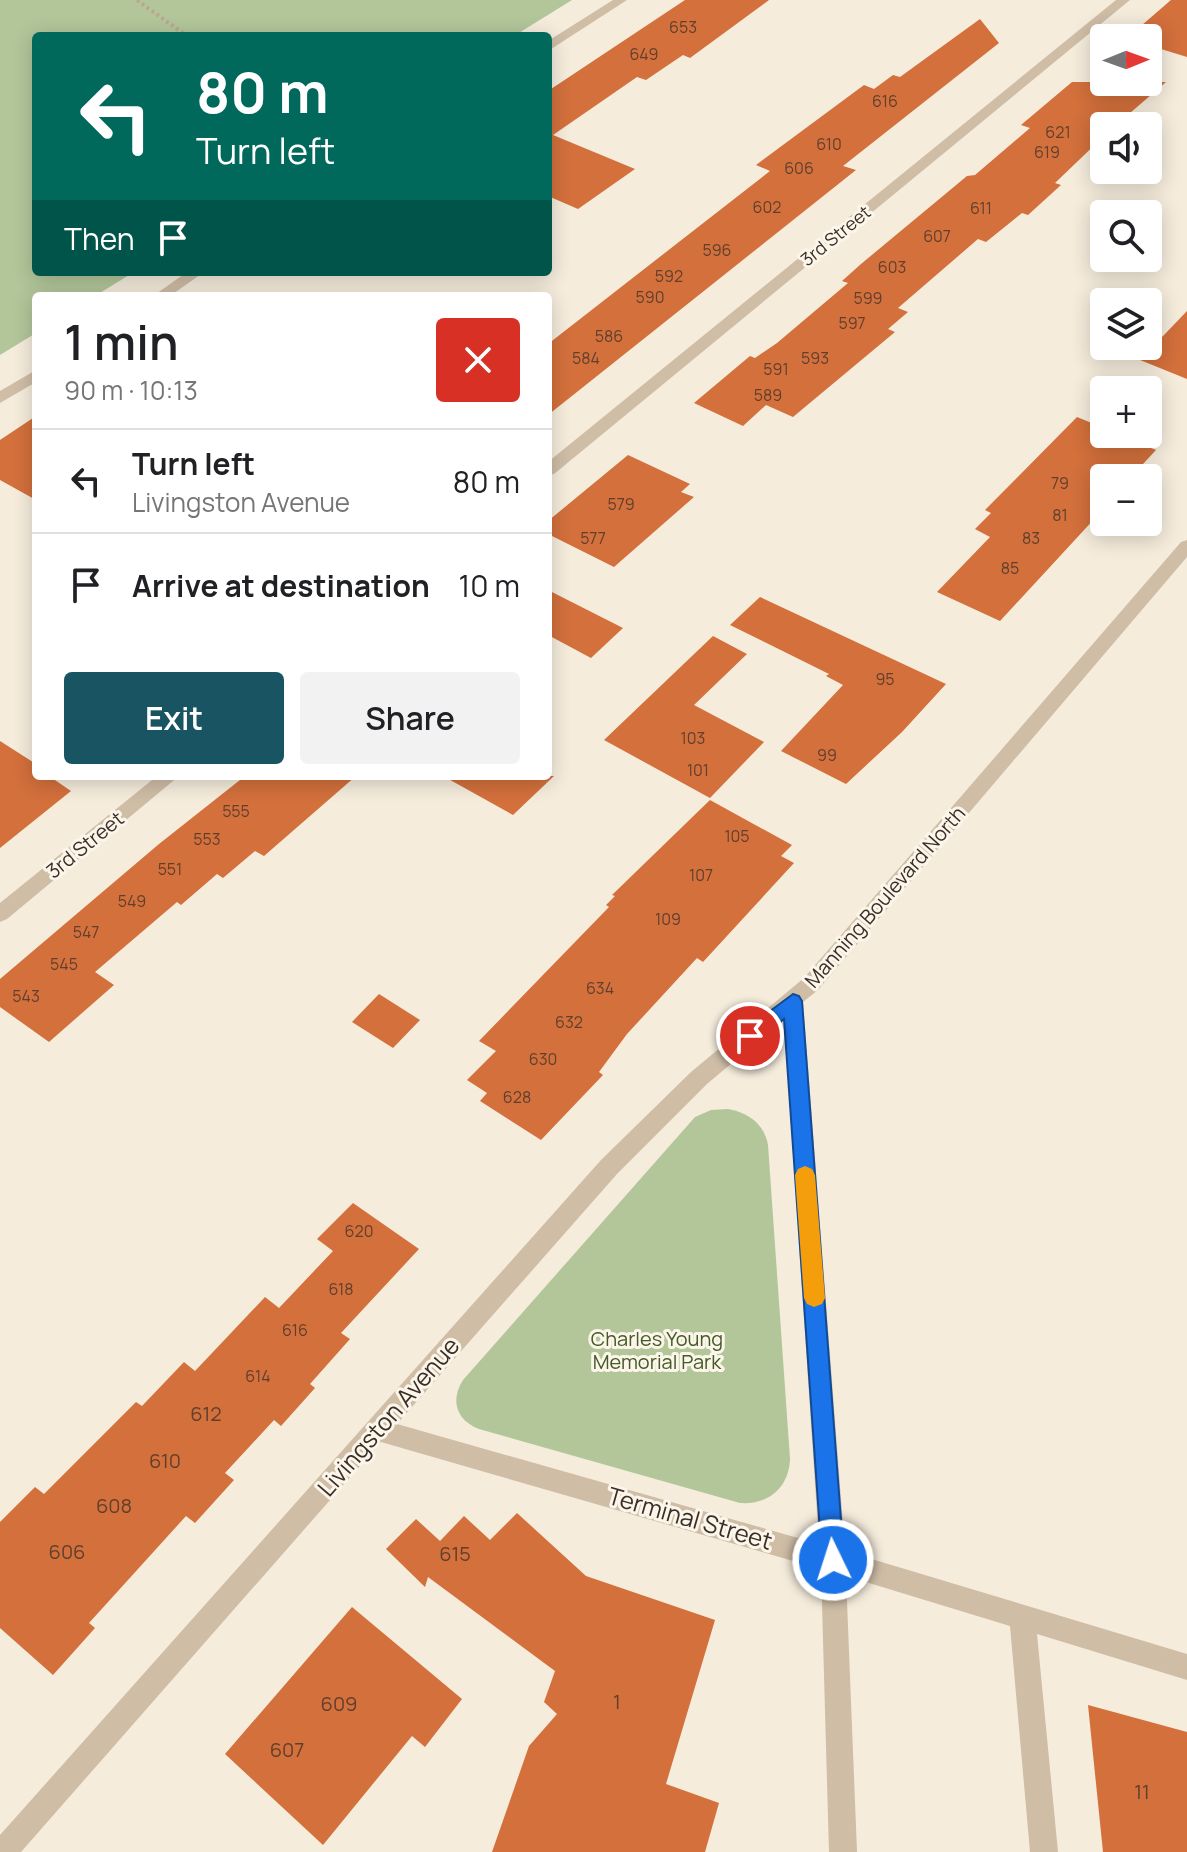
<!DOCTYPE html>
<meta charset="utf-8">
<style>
:root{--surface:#fff;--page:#f2f2f2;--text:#202124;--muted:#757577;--line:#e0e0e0;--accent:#185461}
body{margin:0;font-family:Manrope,sans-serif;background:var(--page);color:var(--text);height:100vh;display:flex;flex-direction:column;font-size:30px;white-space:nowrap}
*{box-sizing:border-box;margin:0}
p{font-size:26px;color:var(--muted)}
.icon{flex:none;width:44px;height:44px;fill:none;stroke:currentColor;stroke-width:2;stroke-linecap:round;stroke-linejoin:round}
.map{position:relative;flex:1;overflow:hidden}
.details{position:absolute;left:32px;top:292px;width:520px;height:488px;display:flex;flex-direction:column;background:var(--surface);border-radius:8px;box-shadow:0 4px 20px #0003}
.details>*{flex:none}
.top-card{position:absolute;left:32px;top:32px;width:520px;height:244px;border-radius:8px;box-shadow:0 4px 20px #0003;background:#00695c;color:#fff;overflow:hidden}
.needle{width:52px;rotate:89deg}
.controls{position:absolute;left:1090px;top:24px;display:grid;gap:16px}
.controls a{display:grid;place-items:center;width:72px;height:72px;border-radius:8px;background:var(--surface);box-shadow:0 4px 20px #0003;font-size:40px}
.pin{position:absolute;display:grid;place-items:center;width:68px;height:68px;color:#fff;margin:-34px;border:4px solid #fff;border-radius:50%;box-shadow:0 2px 8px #0007}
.me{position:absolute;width:88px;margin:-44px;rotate:356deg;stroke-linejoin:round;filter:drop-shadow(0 0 6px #0008)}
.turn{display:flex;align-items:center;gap:28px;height:168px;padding:0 32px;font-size:36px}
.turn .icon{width:104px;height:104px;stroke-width:2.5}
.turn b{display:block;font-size:56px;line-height:68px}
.then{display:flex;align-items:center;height:76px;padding:0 32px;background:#0003;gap:16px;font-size:30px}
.round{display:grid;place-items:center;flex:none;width:84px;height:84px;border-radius:8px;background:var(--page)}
.overview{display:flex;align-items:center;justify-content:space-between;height:136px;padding:0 32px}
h1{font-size:48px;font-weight:600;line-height:60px}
.primary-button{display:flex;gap:16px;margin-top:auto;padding:16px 32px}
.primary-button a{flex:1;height:92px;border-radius:8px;background:var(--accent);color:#fff;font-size:32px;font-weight:600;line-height:92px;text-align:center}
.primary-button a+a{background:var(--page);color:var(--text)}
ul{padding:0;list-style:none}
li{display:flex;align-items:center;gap:24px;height:104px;padding:0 32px;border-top:2px solid var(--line)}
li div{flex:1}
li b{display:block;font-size:30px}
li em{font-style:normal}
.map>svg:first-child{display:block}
.green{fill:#b2c69a}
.building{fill:#d3703c}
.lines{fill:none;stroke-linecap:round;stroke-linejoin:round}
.path{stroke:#bba790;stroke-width:4;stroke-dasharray:3 3;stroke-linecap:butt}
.minor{fill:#cfbda6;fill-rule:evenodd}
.route{fill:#1a73e8;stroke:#114b97;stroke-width:2}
.slow{fill:#f59e0b}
.labels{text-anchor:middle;stroke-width:6;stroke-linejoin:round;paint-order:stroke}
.number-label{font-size:16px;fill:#603f2d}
.far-street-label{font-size:18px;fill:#3a2f28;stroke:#fcf5e9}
.street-label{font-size:20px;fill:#3a2f28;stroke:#fcf5e9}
.park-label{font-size:20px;fill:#435b28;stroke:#fcf5e9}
.near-number-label{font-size:20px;fill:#603f2d}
.near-street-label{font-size:24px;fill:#3a2f28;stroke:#fcf5e9}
</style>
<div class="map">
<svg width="1187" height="1852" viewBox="0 0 1187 1852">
<rect width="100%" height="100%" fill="#f5ecdc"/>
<!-- green -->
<g class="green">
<path d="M0,0H572L514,36H36V272H134L95,296H36V333L0,355Z"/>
<path d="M728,1109C748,1113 764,1123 768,1145L790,1459C789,1487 769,1505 740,1503L479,1429C456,1420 450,1400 463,1380L695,1117L711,1110Z"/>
</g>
<!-- building -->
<g class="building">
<path d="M685,0H769L690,58L683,55L646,80L637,77L553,135L635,169L578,209L548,196V91Z"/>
<path d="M1171,0H1187V57L1148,45V38H1127Z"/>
<path d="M980,19L999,43L843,166L856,170L548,415V344L770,171L756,165L864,85L874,89L893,75L900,77Z"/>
<path d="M1072,82H1166L1115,126H1104V136L1055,183L1061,185L1028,215L1022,213L986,242L978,239L898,308L908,312L888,329L895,332L793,417L766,405L743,426L694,403L750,356L755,358L777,343L848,283L842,281L861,264L967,176L975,175L1030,128L1021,125Z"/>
<path d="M1187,311V379L1140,360Z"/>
<path d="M36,416V500L0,480V440Z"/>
<path d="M1077,417L1104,428V434H1117L1156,450L1130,478H1104V506L1097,516L1000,621L937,592L990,537L975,529L991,513L985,510Z"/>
<path d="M628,455L690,484L681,492L694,497L614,567L548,534V521Z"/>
<path d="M548,590L623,628L591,658L548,635Z"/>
<path d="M760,597L946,684L902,732L846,784L781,751L843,685L826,676L829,674L730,625Z"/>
<path d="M713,636L747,654L694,705L764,742L710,798L604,740Z"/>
<path d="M0,741L36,764V776H49L71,791L0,848Z"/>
<path d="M245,776H356L264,856L255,851L223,878L217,874L181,905L177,902L95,972L114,985L49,1042L0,1007V979L159,844Z"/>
<path d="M443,776H554L513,815Z"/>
<path d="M710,800L792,845L781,856L794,863L703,962L697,958L627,1034L599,1072L603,1075L541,1140L480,1101L487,1093L467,1080L496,1051L479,1041L609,907L606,905L615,896L612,895Z"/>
<path d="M379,994L420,1020L393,1048L352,1022Z"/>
<path d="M353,1203L419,1249L341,1333L350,1339L310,1384L315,1388L281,1426L274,1420L225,1473L234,1480L195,1523L186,1516L89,1623L95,1628L53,1675L0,1628V1522L35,1487L44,1494L136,1402L142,1406L184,1362L195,1371L265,1297L279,1308L333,1251L317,1239Z"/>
<path d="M517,1513L586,1576L715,1620L666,1784L719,1803L705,1852H492L529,1746L557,1714L544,1702L555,1671L428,1577L425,1587L386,1549L416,1519L440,1541L464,1516L490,1540Z"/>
<path d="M352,1607L462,1699L425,1747L412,1736L323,1845L225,1754Z"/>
<path d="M1088,1705L1187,1732V1852H1103Z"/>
</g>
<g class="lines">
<!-- path -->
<path class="path" d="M137,0L187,36"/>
<!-- minor -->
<g class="minor">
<path d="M613,0H627L548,51V41Z"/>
<path d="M1116,0H1130L554,474L548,475V462Z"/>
<path d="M187,272H204L170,296H153Z"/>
<path d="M36,370V382L0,403V391Z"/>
<path d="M1187,540V557L818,990L803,1002L845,1551L1187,1654V1680L1037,1634L1058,1852H1030L1010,1626L846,1576L857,1852H829L821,1569L381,1442L21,1852H0V1835L601,1160L691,1072L804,978L1181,542ZM784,1019L819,1544L397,1424L617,1174L707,1084Z"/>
<path d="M157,776H179L7,919L0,922V903Z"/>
</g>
</g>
<!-- route -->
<path class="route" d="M793,994L799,996L802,1001L844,1560L841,1568L833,1571L825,1568L822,1560L784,1019C773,1028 759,1047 743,1041L741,1036L743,1031Z"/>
<!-- slow -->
<path class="slow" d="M805,1166L812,1169L815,1175L825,1298L822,1304L814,1307L807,1304L804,1298L795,1175L798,1169Z"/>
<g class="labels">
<!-- number labels -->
<g class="number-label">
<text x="683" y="33">653</text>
<text x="644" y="60">649</text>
<text x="885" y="107">616</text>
<text x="1058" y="138">621</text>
<text x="829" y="150">610</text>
<text x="1047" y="158">619</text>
<text x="799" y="174">606</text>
<text x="767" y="213">602</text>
<text x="981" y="214">611</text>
<text x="937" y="242">607</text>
<text x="717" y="256">596</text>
<text x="892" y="273">603</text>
<text x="669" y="282">592</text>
<text x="650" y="303">590</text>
<text x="868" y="304">599</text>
<text x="852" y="329">597</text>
<text x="609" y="342">586</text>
<text x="586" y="364">584</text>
<text x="815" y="364">593</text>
<text x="776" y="375">591</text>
<text x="768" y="401">589</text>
<text x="1060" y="489">79</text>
<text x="621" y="510">579</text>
<text x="1060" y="521">81</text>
<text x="593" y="544">577</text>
<text x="1031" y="544">83</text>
<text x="1010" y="574">85</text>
<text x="885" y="685">95</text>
<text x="693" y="744">103</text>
<text x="827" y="761">99</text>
<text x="698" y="776">101</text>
<text x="236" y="817">555</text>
<text x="737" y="842">105</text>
<text x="207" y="845">553</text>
<text x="170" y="875">551</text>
<text x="701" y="881">107</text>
<text x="132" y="907">549</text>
<text x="668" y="925">109</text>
<text x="86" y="938">547</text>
<text x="64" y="970">545</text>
<text x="600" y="994">634</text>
<text x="26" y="1002">543</text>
<text x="569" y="1028">632</text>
<text x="543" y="1065">630</text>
<text x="517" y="1103">628</text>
<text x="359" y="1237">620</text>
<text x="341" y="1295">618</text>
<text x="295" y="1336">616</text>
<text x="258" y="1382">614</text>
</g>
<!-- far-street labels -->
<g class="far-street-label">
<text transform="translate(836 236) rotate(-39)" y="6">3rd Street</text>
</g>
<!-- street labels -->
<g class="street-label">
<text transform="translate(85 845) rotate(-39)" y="7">3rd Street</text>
<text transform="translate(885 897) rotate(-49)" y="7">Manning Boulevard North</text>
</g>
<!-- park labels -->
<g class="park-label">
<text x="657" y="1346">Charles Young<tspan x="657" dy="23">Memorial Park</tspan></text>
</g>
<!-- near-number labels -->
<g class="near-number-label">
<text x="206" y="1421">612</text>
<text x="165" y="1468">610</text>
<text x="114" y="1513">608</text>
<text x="67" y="1559">606</text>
<text x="455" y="1561">615</text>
<text x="617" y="1709">1</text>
<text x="339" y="1711">609</text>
<text x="287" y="1757">607</text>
<text x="1142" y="1799">11</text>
</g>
<!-- near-street labels -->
<g class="near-street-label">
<text transform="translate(389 1417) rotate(-49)" y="8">Livingston Avenue</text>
<text transform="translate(690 1519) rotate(16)" y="8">Terminal Street</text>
</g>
</g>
</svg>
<div class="controls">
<a><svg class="needle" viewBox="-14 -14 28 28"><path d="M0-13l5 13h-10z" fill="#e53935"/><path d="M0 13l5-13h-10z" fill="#757577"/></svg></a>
<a><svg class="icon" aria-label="sound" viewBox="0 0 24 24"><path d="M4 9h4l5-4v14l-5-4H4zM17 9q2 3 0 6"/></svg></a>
<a><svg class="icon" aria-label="search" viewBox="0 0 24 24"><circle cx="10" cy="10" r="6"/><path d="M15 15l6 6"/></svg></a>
<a><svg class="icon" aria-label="layers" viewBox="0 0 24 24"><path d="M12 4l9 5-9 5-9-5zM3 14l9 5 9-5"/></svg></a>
<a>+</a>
<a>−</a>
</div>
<div class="pin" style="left:750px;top:1036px;background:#d93025"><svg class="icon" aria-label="arrive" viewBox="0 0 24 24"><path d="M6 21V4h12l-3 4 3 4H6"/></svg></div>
<svg class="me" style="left:833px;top:1560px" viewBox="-20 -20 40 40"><circle r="17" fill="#1a73e8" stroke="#fff" stroke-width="3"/><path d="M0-11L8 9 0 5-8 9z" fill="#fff"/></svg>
<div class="top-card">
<div class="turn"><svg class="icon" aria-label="left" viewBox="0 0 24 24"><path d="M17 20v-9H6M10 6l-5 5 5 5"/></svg><div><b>80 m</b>Turn left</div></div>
<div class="then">Then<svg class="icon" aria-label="arrive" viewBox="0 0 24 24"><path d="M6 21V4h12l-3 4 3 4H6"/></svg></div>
</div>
<section class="details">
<div class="overview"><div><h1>1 min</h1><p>90 m · 10:13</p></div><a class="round" style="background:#d93025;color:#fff"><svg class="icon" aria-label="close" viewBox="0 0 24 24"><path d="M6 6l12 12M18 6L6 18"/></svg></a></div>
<ul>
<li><svg class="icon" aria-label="left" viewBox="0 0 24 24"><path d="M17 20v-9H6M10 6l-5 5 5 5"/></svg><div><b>Turn left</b><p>Livingston Avenue</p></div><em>80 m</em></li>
<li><svg class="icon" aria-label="arrive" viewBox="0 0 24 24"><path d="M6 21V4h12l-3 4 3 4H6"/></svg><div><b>Arrive at destination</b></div><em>10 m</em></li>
</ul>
<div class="primary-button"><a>Exit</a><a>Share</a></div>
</section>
</div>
